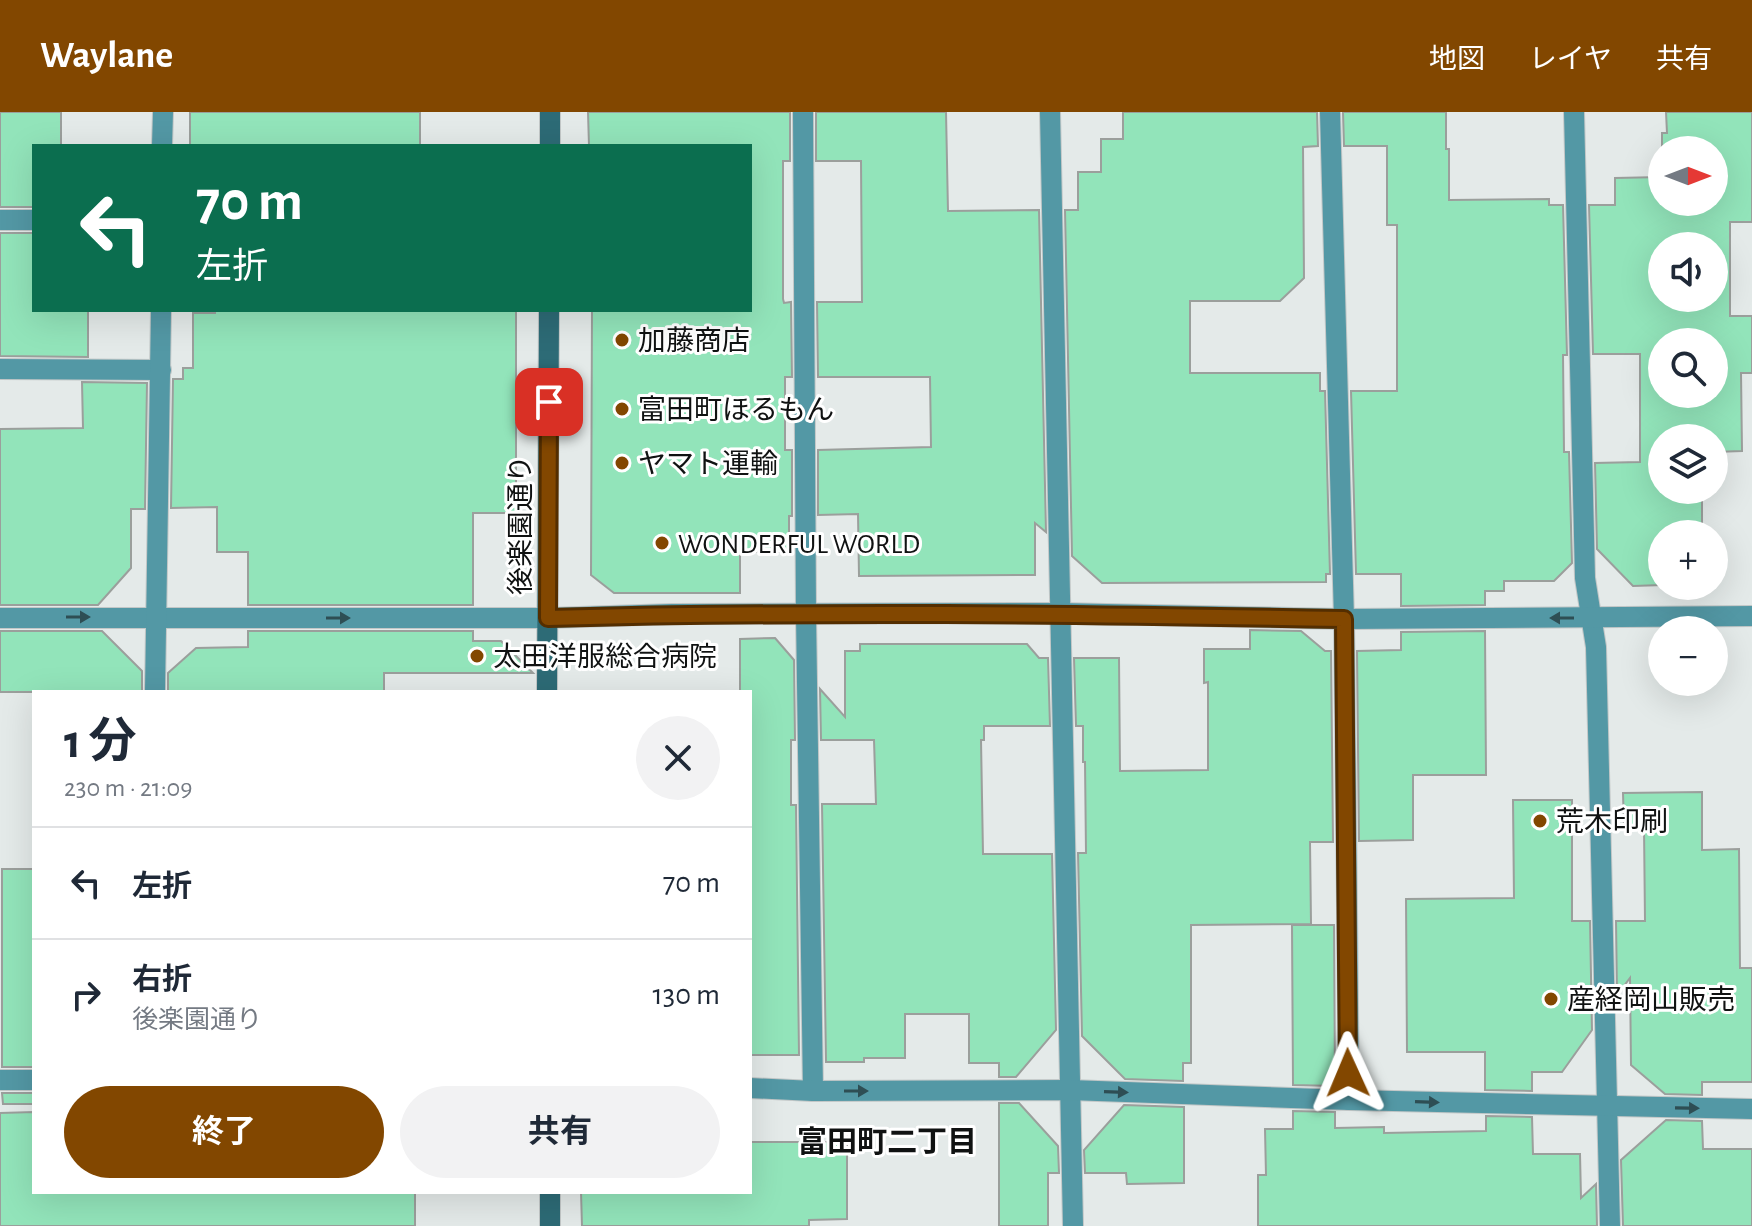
<!DOCTYPE html>
<html lang="ja">
<meta charset="utf-8">
<style>
:root{--surface:#fff;--page:#f2f2f3;--text:#1f2937;--muted:#747a83;--line:#e0e1e3;--accent:#824700}
body{margin:0;font-family:"Alegreya Sans","Noto Sans JP",sans-serif;background:var(--page);color:var(--text);height:100vh;display:flex;flex-direction:column;font-size:30px;white-space:nowrap}
*{box-sizing:border-box;margin:0}
p{font-size:26px;color:var(--muted)}
.icon{flex:none;width:44px;height:44px;fill:none;stroke:currentColor;stroke-width:2;stroke-linecap:round;stroke-linejoin:round}
.map{position:relative;flex:1;overflow:hidden}
.drawer{position:absolute;left:32px;top:578px;width:720px;height:504px;display:flex;flex-direction:column;background:var(--surface);border-radius:0px;box-shadow:0 8px 32px #0002}
.drawer>*{flex:none}
.hud{position:absolute;left:32px;top:32px;width:720px;height:168px;border-radius:0px;box-shadow:0 8px 32px #0002;background:#0b6e4f;color:#fff;overflow:hidden}
.needle{width:52px;rotate:90deg}
.buttons{position:absolute;left:1648px;top:24px;display:grid;gap:16px}
.buttons a{display:grid;place-items:center;width:80px;height:80px;border-radius:50%;background:var(--surface);box-shadow:0 8px 32px #0002;font-size:40px}
.pin{position:absolute;display:grid;place-items:center;width:68px;height:68px;color:#fff;margin:-34px;border-radius:16px;box-shadow:0 4px 12px #0006}
.me{position:absolute;width:88px;margin:-44px;rotate:359deg;stroke-linejoin:round;filter:drop-shadow(0 0 6px #0008)}
.turn{display:flex;align-items:center;gap:28px;height:168px;padding:0 32px;font-size:36px}
.turn .icon{width:104px;height:104px;stroke-width:2.5}
.turn b{display:block;font-size:56px;line-height:68px}
.round{display:grid;place-items:center;flex:none;width:84px;height:84px;border-radius:42px;background:var(--page)}
.summary{display:flex;align-items:center;justify-content:space-between;height:136px;padding:0 32px}
h1{font-size:48px;font-weight:700;line-height:60px}
.action{display:flex;gap:16px;margin-top:auto;padding:16px 32px}
.action a{flex:1;height:92px;border-radius:48px;background:var(--accent);color:#fff;font-size:32px;font-weight:700;line-height:92px;text-align:center}
.action a+a{background:var(--page);color:var(--text)}
ul{padding:0;list-style:none}
li{display:flex;align-items:center;gap:24px;height:112px;padding:0 32px;border-top:2px solid var(--line)}
li div{flex:1}
li b{display:block;font-size:30px}
li em{font-style:normal}
header{display:flex;align-items:center;gap:48px;box-sizing:border-box;height:112px;padding:0 40px;background:var(--accent);color:#fff}
header strong{font-size:38px}
nav{display:flex;gap:44px;margin-inline-start:auto;font-size:28px}
.map>svg:first-child{display:block}
.building{fill:#92e4ba;stroke:#9b9f9c;stroke-width:2;fill-rule:evenodd}
.lines{fill:none;stroke-linecap:round;stroke-linejoin:round}
.street-casing{stroke:#c2c7c7;stroke-width:22}
.secondary-casing{stroke:#c2c7c7;stroke-width:22}
.street{stroke:#5398a5;stroke-width:20}
.secondary{stroke:#2d6b76;stroke-width:20}
.oneway{fill:#2e4e54}
.route-casing{stroke:#542e00;stroke-width:20}
.route{stroke:#824700;stroke-width:14}
.poi-dot{fill:#824700;stroke:#fff;stroke-width:3}
.labels{text-anchor:middle;stroke-width:6;stroke-linejoin:round;paint-order:stroke}
.poi-label{font-size:28px;fill:#101212;stroke:#fff;text-anchor:start}
.street-label{font-size:28px;fill:#101212;stroke:#fff}
.neighbourhood-label{font-size:30px;font-weight:bold;fill:#101212;stroke:#fff}
</style>
<header>
<strong>Waylane</strong>
<nav><a>地図</a><a>レイヤ</a><a>共有</a></nav>
</header>
<div class="map">
<svg width="1752" height="1114" viewBox="0 0 1752 1114">
<rect width="100%" height="100%" fill="#e4eae9"/>
<!-- building -->
<g class="building">
<path d="M0,0H61V34H34V95H0Z"/>
<rect x="190" y="0" width="230" height="34"/>
<path d="M588,0H790V49H783V187L784,191L791,190L792,265H785V338H792V404H789V440H740V481H614L591,463L592,198H750V34H589Z"/>
<path d="M816,0H946L948,99L1039,98L1046,420L1035,411V463L859,464L858,402L818,403V338L931,335L930,265H818L817,190H862L861,49H816Z"/>
<path d="M1123,0H1317L1318,34L1303,35L1304,166L1280,189H1190V261H1320V279H1325L1330,462H1326V470L1102,471L1072,444L1065,98H1078V60H1101V27H1123Z"/>
<path d="M1343,0H1446V37H1449V88L1549,87V93H1563L1567,243H1563L1564,340H1569L1572,451L1554,469H1504V479H1485V493L1401,494V462H1356L1351,279H1397V113H1387V34H1344Z"/>
<path d="M1666,0H1752V110H1730V204H1752V261H1741L1742,339L1714,340V326H1662V378H1702V422H1662V473L1633,474L1597,437L1595,351L1640,350V242H1593L1589,93H1615V66L1662,65V90H1714V38H1662V21H1667ZM1662,134H1714V186H1662ZM1662,230H1714V282H1662Z"/>
<path d="M0,121H34V198H88V245L0,244Z"/>
<path d="M215,198H516V272H519L520,311H516V401H473V493H248V440H217V395L171,396L173,267H183V256H193V201H215Z"/>
<path d="M82,270L147,271L145,397H131V456L98,493H0V317L83,316Z"/>
<path d="M1250,518L1301,519L1325,539H1331L1333,730H1310L1311,812L1191,813V951H1183V969L1125,967L1082,924L1078,741H1086L1085,650H1083V614H1076L1074,546H1119L1120,659L1208,658V570L1204,571V537H1250Z"/>
<path d="M0,519H102L142,559V580H0Z"/>
<path d="M248,519H473V529H501L533,561H384V580H168V561L196,536L248,535Z"/>
<path d="M1485,519L1486,663H1413V728L1359,729L1357,539L1401,538V520Z"/>
<path d="M775,526L794,548L795,628H791V693H796L799,943H750V580H740V527Z"/>
<path d="M860,532H1027L1039,546H1048L1050,614H984V628H981L983,742H1052L1056,918L1016,965H999V951H969V902H905V946H864V950H826L822,692H876L874,628H821L820,577L845,605V539H860Z"/>
<path d="M1702,680V738L1739,737L1740,856H1752V970H1702V983L1665,982L1631,953L1630,866L1617,883L1616,809H1645L1644,715H1624L1623,681Z"/>
<path d="M1513,688H1572V809H1590L1592,918L1562,960H1532V979L1485,978V940H1407L1406,787L1514,786Z"/>
<rect x="2" y="757" width="32" height="198"/>
<path d="M1292,813H1334L1335,974L1293,973Z"/>
<path d="M2,981H34V992H3Z"/>
<path d="M999,991H1019L1058,1034L1059,1061H1048V1114H999Z"/>
<path d="M1124,993L1184,995V1071L1127,1072L1126,1061H1085L1084,1038Z"/>
<path d="M1293,999L1335,1000V1016L1384,1015V1021L1486,1019V1004L1532,1005L1533,1042H1580L1581,1086L1596,1072L1597,1114H1258V1063H1266L1265,1017H1293Z"/>
<path d="M34,1000V1080H415V1114H0V1001Z"/>
<path d="M1666,1008L1702,1009L1703,1037H1752V1114H1623L1621,1048Z"/>
<path d="M750,1030H847V1107L809,1108V1114H582L581,1080H750Z"/>
</g>
<g class="lines">
<defs>
<g id="street">
<path d="M803,0L806,502L813,979"/>
<path d="M1050,0L1073,1114"/>
<path d="M1330,0L1344,507L1349,988"/>
<path d="M1574,0L1585,466L1596,535L1610,1114"/>
<path d="M162,34L163,0"/>
<path d="M0,108H34"/>
<path d="M0,257L161,258"/>
<path d="M0,506H548L672,502L1059,501L1344,507L1752,504"/>
<path d="M155,580L161,198"/>
<path d="M0,968H34"/>
<path d="M750,976L813,979L1070,978L1349,988L1752,997"/>
</g>
<g id="secondary">
<path d="M550,34V0"/>
<path d="M547,580L549,198"/>
<path d="M550,1080V1114"/>
</g>
</defs>
<!-- street casing -->
<use href="#street" class="street-casing"/>
<!-- secondary casing -->
<use href="#secondary" class="secondary-casing"/>
<!-- street -->
<use href="#street" class="street"/>
<!-- secondary -->
<use href="#secondary" class="secondary"/>
</g>
<!-- one-way arrows -->
<defs><path id="oneway-solid" d="M-6-.8H1V-3.2L6.5 0L1 3.2V.8H-6Z" transform="scale(2)"/></defs>
<g class="oneway">
<use href="#oneway-solid" transform="translate(78 505)"/>
<use href="#oneway-solid" transform="translate(338 506)"/>
<use href="#oneway-solid" transform="translate(1562 506) rotate(180)"/>
<use href="#oneway-solid" transform="translate(856 979)"/>
<use href="#oneway-solid" transform="translate(1116 980) rotate(2)"/>
<use href="#oneway-solid" transform="translate(1427 990) rotate(2)"/>
<use href="#oneway-solid" transform="translate(1687 996) rotate(1)"/>
</g>
<g class="lines">
<defs>
<path id="route" d="M549,290L548,506C813,499 1078,502 1344,507L1348,961"/>
</defs>
<!-- route casing -->
<use href="#route" class="route-casing"/>
<!-- route -->
<use href="#route" class="route"/>
</g>
<!-- markers -->
<g class="poi-dot">
<circle cx="622" cy="228" r="8"/>
<circle cx="622" cy="297" r="8"/>
<circle cx="622" cy="351" r="8"/>
<circle cx="662" cy="431" r="8"/>
<circle cx="477" cy="544" r="8"/>
<circle cx="1540" cy="709" r="8"/>
<circle cx="1551" cy="887" r="8"/>
</g>
<g class="labels">
<!-- poi labels -->
<g class="poi-label">
<text x="638" y="238">加藤商店</text>
<text x="638" y="307">富田町ほるもん</text>
<text x="638" y="361">ヤマト運輸</text>
<text x="678" y="441">WONDERFUL WORLD</text>
<text x="493" y="554">太田洋服総合病院</text>
<text x="1556" y="719">荒木印刷</text>
<text x="1567" y="897">産経岡山販売</text>
</g>
<!-- street labels -->
<g class="street-label">
<text transform="translate(520 413) rotate(-90)" y="10">後楽園通り</text>
</g>
<!-- neighbourhood labels -->
<g class="neighbourhood-label">
<text x="887" y="1040">富田町二丁目</text>
</g>
</g>
</svg>
<div class="buttons">
<a><svg class="needle" viewBox="-14 -14 28 28"><path d="M0-13l5 13h-10z" fill="#e53935"/><path d="M0 13l5-13h-10z" fill="#747a83"/></svg></a>
<a><svg class="icon" aria-label="sound" viewBox="0 0 24 24"><path d="M4 9h4l5-4v14l-5-4H4zM17 9q2 3 0 6"/></svg></a>
<a><svg class="icon" aria-label="search" viewBox="0 0 24 24"><circle cx="10" cy="10" r="6"/><path d="M15 15l6 6"/></svg></a>
<a><svg class="icon" aria-label="layers" viewBox="0 0 24 24"><path d="M12 4l9 5-9 5-9-5zM3 14l9 5 9-5"/></svg></a>
<a>+</a>
<a>−</a>
</div>
<div class="pin" style="left:549px;top:290px;background:#d93025"><svg class="icon" aria-label="arrive" viewBox="0 0 24 24"><path d="M6 21V4h12l-3 4 3 4H6"/></svg></div>
<svg class="me" style="left:1348px;top:961px" viewBox="-20 -20 40 40"><path d="M0-17L14 15 0 8-14 15z" fill="#824700" stroke="#fff" stroke-width="4"/></svg>
<div class="hud">
<div class="turn"><svg class="icon" aria-label="left" viewBox="0 0 24 24"><path d="M17 20v-9H6M10 6l-5 5 5 5"/></svg><div><b>70 m</b>左折</div></div>
</div>
<section class="drawer">
<div class="summary"><div><h1>1 分</h1><p>230 m · 21:09</p></div><a class="round"><svg class="icon" aria-label="close" viewBox="0 0 24 24"><path d="M6 6l12 12M18 6L6 18"/></svg></a></div>
<ul>
<li><svg class="icon" aria-label="left" viewBox="0 0 24 24"><path d="M17 20v-9H6M10 6l-5 5 5 5"/></svg><div><b>左折</b></div><em>70 m</em></li>
<li><svg class="icon" aria-label="right" viewBox="0 0 24 24"><path d="M7 20v-9h11M14 6l5 5-5 5"/></svg><div><b>右折</b><p>後楽園通り</p></div><em>130 m</em></li>
</ul>
<div class="action"><a>終了</a><a>共有</a></div>
</section>
</div>
